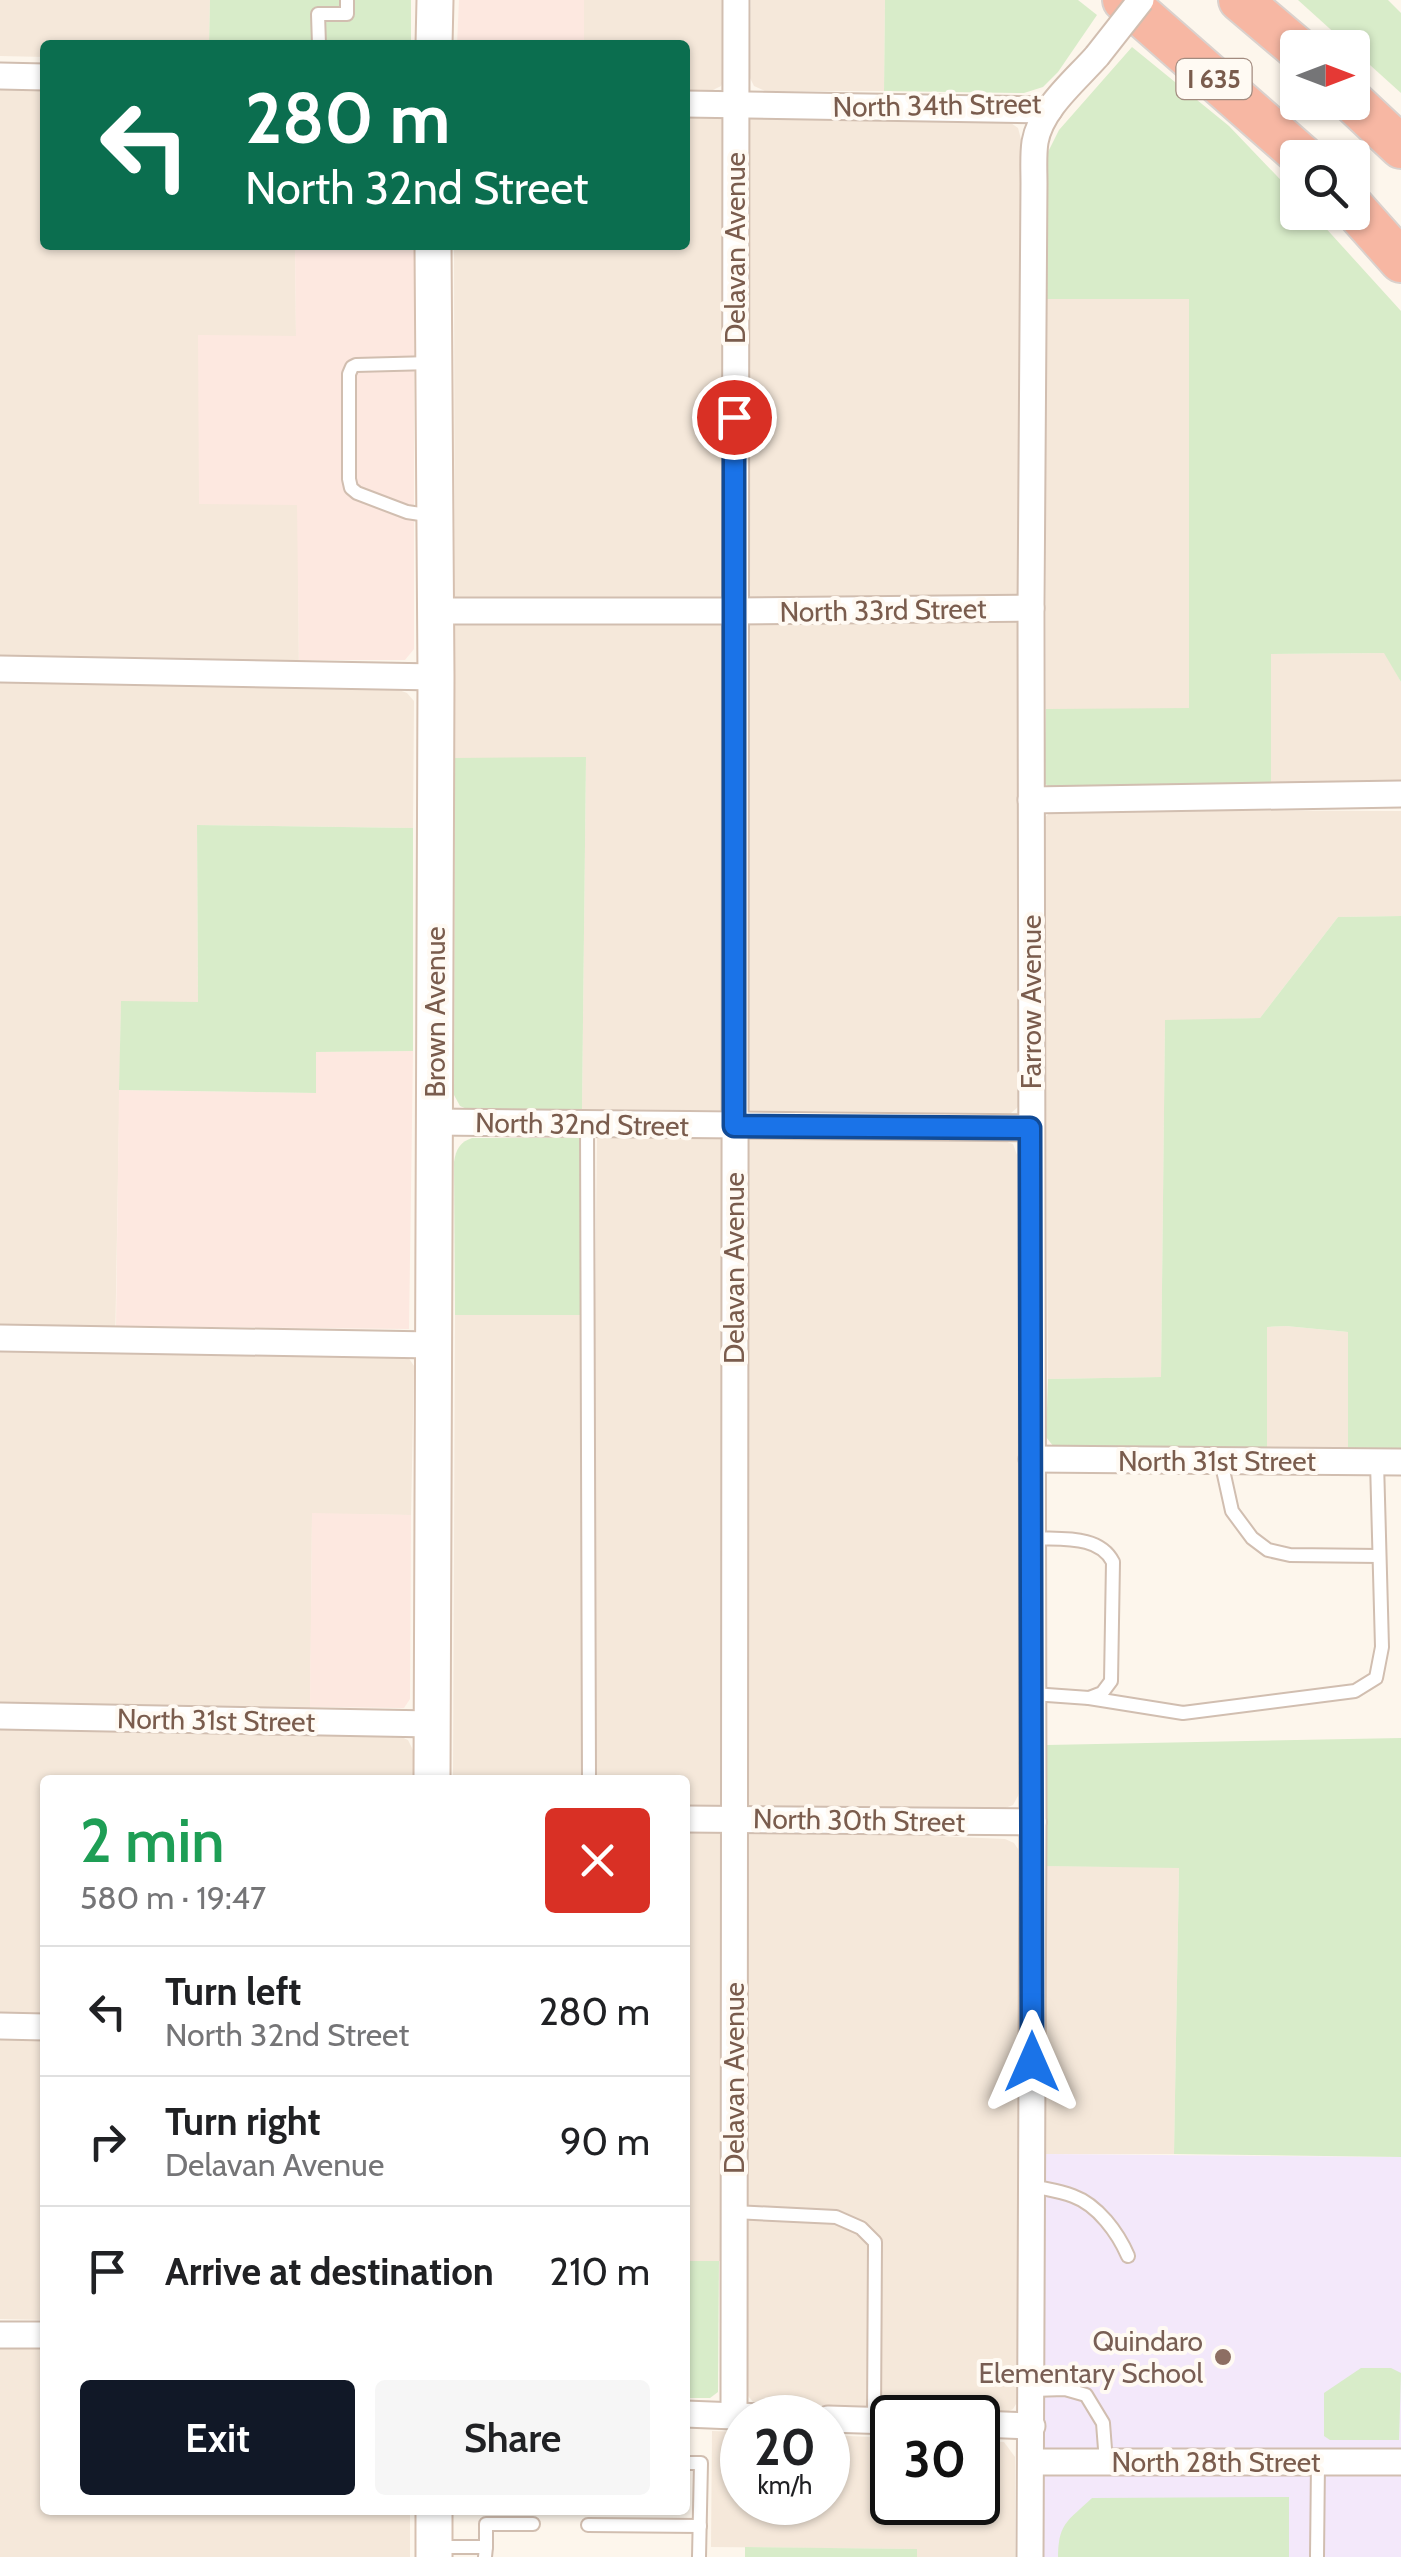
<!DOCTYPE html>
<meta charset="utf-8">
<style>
:root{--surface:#fff;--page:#f6f6f6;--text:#202124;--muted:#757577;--line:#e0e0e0;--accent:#111827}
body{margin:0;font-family:Cabin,sans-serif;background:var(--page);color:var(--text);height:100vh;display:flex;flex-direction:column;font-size:38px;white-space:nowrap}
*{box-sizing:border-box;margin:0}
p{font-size:32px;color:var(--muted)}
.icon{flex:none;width:55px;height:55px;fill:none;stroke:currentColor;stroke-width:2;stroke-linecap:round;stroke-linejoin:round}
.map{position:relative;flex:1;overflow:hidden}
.sheet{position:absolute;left:40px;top:1775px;width:650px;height:740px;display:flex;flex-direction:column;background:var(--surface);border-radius:10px;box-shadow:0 2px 8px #0004}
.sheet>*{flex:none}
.banner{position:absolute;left:40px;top:40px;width:650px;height:210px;border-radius:10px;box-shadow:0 2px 8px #0004;background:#0b6e4f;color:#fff;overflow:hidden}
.needle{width:65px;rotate:90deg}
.controls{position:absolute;left:1280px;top:30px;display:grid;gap:20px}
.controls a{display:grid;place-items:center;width:90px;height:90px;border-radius:10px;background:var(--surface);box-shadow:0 2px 8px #0004;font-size:50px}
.speed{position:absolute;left:720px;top:2395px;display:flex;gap:20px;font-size:50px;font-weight:700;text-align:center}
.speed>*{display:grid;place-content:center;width:130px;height:130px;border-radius:50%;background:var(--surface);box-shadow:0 2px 8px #0004;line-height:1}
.speed small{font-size:25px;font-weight:400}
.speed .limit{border:5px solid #111;border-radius:15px;background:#fff;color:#111}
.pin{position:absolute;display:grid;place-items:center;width:85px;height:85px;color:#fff;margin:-42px;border:5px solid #fff;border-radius:50%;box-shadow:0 2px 10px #0007}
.me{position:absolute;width:110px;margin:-55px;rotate:0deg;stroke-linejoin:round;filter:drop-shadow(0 0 8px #0008)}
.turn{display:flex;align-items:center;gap:35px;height:210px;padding:0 40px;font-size:45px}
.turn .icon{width:130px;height:130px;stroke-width:2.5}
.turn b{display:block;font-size:70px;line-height:85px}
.round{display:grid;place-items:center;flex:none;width:105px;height:105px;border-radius:10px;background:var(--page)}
.summary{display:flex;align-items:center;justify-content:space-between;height:170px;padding:0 40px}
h1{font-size:60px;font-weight:600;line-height:75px;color:#1e9e55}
.primary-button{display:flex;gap:20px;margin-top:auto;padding:20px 40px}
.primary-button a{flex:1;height:115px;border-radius:10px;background:var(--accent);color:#fff;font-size:40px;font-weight:600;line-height:115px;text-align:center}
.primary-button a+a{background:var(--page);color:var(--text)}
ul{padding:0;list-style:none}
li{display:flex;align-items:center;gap:30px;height:130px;padding:0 40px;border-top:2px solid var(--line)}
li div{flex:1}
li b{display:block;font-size:38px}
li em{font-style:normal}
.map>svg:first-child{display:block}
.residential{fill:#f5e8da}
.commercial{fill:#fde8e0}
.education{fill:#f3e8fa}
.green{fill:#d8ecc9}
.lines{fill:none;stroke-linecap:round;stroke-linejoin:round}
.service-casing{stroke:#d1beb0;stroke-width:16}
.minor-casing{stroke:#d1beb0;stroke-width:29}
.secondary-casing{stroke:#d6c0b0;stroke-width:39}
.motorway-casing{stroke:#dad1cd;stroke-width:46}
.service{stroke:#fff;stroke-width:12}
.minor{stroke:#fff;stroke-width:25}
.secondary{stroke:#fff;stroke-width:35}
.motorway{stroke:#f7b7a3;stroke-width:42}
.minor-bridge-casing{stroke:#d1beb0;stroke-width:29;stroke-linecap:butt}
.minor-bridge{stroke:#fff;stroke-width:25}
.route-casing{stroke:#114b97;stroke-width:25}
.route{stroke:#1a73e8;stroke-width:18}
.education-dot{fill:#8d6e63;stroke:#fffaf3;stroke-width:4}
.labels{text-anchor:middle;stroke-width:8;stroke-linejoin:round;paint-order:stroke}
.shield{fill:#fffaf3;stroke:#a28b7f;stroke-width:2.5}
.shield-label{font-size:25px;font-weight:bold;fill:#7a5c4d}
.street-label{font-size:28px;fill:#7a5c4d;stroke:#fffaf3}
.education-label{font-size:28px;fill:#785e54;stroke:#fffaf3;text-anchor:end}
</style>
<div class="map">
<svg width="1401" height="2557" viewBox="0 0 1401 2557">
<rect width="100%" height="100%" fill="#fdf6ec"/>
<!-- residential -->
<g class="residential">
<path d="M0,0H210L209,45H45V57L0,56Z"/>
<path d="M584,0H726V76L721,86L711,91H685V45H584Z"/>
<path d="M751,0H885L884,91H765L754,86L750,78Z"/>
<path d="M0,88H45V245H295L296,336L200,504H298L299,689L399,690L407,693L414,701L413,828L197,825L198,1002H121L115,1350L408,1357L414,1366L411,1515L312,1514L310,1734L397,1735L408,1740L413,1750V1780H45V2320L0,2319Z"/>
<path d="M685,117L1008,121L1018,128L1022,143L1019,1106L1011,1113L582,1109L586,758H455L454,245H685Z"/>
<path d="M1189,298V709H1046V299Z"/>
<path d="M1385,653L1401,682V782L1271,783V654Z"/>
<path d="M1053,810L1401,811V916L1338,917L1260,1018L1165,1021L1161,1377L1048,1379L1044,818Z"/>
<path d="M597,1137L1004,1141L1013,1144L1017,1155L1019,1794L1013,1805L1005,1808L685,1809V1780H453L455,1315H595Z"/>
<path d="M1286,1326L1348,1332V1448L1267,1452V1327Z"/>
<path d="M685,1830H792L1005,1839L1014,1843L1018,1849L1019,2399L1013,2409L1005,2413L754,2403L748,2396V2261H685Z"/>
<path d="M1046,1866L1179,1867L1174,2154H1045Z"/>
<path d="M0,2348L45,2349V2510H410V2557H0Z"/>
<path d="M712,2431L742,2432V2502H828V2435L892,2438V2502H978V2441L1004,2442L1015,2457V2557H917L916,2549L711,2547Z"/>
</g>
<!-- commercial -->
<g class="commercial">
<path d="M459,0H584V45H457Z"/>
<path d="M295,245H414V649L405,660H299L297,505L199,504L198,335L296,336Z"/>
<path d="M413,1051L409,1329L116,1326L119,1090L315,1093L316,1052Z"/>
<path d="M312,1513L411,1515L410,1699L404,1708L310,1707Z"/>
</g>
<!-- education -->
<path class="education" d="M1045,2154L1401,2157V2557H1044Z"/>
<!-- green -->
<g class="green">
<path d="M210,0H411V45H209Z"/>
<path d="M885,0H1078L1097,15L1058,72L1043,87L1024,93L884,91Z"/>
<path d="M1298,0H1388L1401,13V93Z"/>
<path d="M1132,47L1229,126L1297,197L1298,212L1312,213L1401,311V682L1384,653L1271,654V783L1055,791L1044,783L1046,709L1189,708V299H1046L1048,152L1059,130Z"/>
<path d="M586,757L582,1109H467L460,1106L454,1095L455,758Z"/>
<path d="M197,825L413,828V1051L316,1052V1093L119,1090L121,1001L198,1002Z"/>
<path d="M1401,916V1449L1348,1448V1332L1286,1326L1267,1327V1452L1054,1447L1046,1437L1048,1379L1161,1377L1165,1020L1260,1018L1338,917Z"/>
<path d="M472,1138H580L581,1315H455L454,1162C456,1149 460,1142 472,1138Z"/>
<path d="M1401,1738V2157L1174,2154L1179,1868L1046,1866L1047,1745Z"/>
<path d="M685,2261H719L718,2392L710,2398H685Z"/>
<path d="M1361,2368H1391L1401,2373L1399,2440H1330L1324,2436V2393Z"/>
<path d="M1289,2497V2557H1058C1058,2523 1069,2520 1092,2498Z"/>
<path d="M745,2547L917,2549V2557H745Z"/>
</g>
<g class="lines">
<defs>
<g id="service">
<path d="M319,45L318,14H347V0"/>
<path d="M431,363L356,365L352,367L349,374V479L351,488L357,493L407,512L434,516"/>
<path d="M587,1124L589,1780"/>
<path d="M1221,1461L1232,1511L1252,1538L1268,1550L1290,1555L1379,1556"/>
<path d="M1032,1538C1060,1540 1099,1534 1113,1562L1111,1681L1102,1693L1089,1698L1033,1694"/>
<path d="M1089,1698L1183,1713L1355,1691L1376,1678L1382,1647L1377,1462"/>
<path d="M1032,2186C1045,2189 1060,2191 1073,2196C1098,2205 1118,2233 1128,2256"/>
<path d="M734,2212L836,2217L861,2228L875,2242L874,2421"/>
<path d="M1032,2390L1065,2389L1086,2395L1103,2423L1106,2462"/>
<path d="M685,2463H701L699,2557"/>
<path d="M588,2525L700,2526"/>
<path d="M436,2547H486L485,2557"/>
<path d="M486,2547V2524H533"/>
<path d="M1317,2557L1318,2462"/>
</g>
<g id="minor">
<path d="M0,76L45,77"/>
<path d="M685,104L1049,110"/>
<path d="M435,611H734L1031,608"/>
<path d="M0,669L436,677"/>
<path d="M1031,800L1401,794"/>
<path d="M434,1122L1031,1128"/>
<path d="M0,1338L433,1345"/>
<path d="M1032,1459L1401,1462"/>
<path d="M0,1716L432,1724"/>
<path d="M685,1819L1033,1822"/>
<path d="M0,2026L45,2027"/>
<path d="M0,2335H45"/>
<path d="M685,2414L786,2418"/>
<path d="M734,2416L736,0"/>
<path d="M828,2419L892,2421"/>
<path d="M978,2424L1032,2426"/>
<path d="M1032,2462H1401"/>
<path d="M1030,2557L1033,1822L1031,608L1034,183C1034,170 1033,155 1035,142C1041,108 1075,81 1097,56"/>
</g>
<g id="secondary">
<path d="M434,45L435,0"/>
<path d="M432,1780L436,677L433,245"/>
<path d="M434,2557V2510"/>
</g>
<g id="motorway">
<path d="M1124,0L1304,158"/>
<path d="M1240,0L1298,49"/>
<path d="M1352,101L1401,147"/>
<path d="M1352,206L1401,261"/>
</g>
</defs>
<!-- service casing -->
<use href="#service" class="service-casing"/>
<!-- minor casing -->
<use href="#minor" class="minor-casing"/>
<!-- secondary casing -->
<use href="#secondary" class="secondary-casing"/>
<!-- motorway casing -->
<use href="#motorway" class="motorway-casing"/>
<!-- service -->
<use href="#service" class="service"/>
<!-- minor -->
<use href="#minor" class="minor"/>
<!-- secondary -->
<use href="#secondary" class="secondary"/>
<!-- motorway -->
<use href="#motorway" class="motorway"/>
<defs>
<path id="minor-bridge" d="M1097,56L1141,0"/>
</defs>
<!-- minor-bridge casing -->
<use href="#minor-bridge" class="minor-bridge-casing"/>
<!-- minor-bridge -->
<use href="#minor-bridge" class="minor-bridge"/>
</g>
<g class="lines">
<defs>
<path id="route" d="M734,417V1126L1030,1128L1032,2062"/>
</defs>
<!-- route casing -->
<use href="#route" class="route-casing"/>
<!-- route -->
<use href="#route" class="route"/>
</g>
<!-- markers -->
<circle class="education-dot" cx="1223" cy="2357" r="10"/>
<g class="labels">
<!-- shield labels -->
<rect class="shield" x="1176.5" y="59" width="75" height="40" rx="8"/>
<g class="shield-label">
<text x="1214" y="88">I 635</text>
</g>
<!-- street labels -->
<g class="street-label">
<text transform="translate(937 105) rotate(-1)" y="10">North 34th Street</text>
<text transform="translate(735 248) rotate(-90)" y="10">Delavan Avenue</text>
<text transform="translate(883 610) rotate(-1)" y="10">North 33rd Street</text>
<text transform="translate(1031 1002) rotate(-90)" y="10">Farrow Avenue</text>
<text transform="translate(435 1012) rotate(-90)" y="10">Brown Avenue</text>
<text transform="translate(582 1124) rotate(1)" y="10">North 32nd Street</text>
<text transform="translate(734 1268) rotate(-90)" y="10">Delavan Avenue</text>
<text x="1217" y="1471">North 31st Street</text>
<text transform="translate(216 1720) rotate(1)" y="10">North 31st Street</text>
<text transform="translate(859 1820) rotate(1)" y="10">North 30th Street</text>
<text transform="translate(734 2078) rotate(-90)" y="10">Delavan Avenue</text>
<text x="1216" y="2472">North 28th Street</text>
</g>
<!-- education labels -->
<g class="education-label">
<text x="1203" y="2351">Quindaro<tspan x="1203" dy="32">Elementary School</tspan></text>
</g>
</g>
</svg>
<div class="controls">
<a><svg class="needle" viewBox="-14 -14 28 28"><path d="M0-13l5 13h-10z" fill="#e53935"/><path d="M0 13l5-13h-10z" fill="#757577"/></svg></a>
<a><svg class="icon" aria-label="search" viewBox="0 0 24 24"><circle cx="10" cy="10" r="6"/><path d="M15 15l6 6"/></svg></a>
</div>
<div class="speed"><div>20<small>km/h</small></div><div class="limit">30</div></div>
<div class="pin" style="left:734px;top:417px;background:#d93025"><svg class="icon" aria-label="arrive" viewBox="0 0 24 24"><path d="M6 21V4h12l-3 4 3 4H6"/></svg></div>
<svg class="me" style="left:1032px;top:2062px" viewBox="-20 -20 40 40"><path d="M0-17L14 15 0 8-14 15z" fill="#1a73e8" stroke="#fff" stroke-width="4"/></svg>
<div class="banner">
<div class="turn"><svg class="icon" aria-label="left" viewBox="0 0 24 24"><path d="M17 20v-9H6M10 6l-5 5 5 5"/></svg><div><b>280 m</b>North 32nd Street</div></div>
</div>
<section class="sheet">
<div class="summary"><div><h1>2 min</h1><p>580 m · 19:47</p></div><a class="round" style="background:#d93025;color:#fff"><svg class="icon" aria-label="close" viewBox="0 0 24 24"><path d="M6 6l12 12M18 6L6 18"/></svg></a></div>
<ul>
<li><svg class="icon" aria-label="left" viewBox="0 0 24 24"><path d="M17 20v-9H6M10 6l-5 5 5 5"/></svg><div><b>Turn left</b><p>North 32nd Street</p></div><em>280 m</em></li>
<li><svg class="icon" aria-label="right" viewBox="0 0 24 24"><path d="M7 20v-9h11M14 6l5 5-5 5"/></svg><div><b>Turn right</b><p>Delavan Avenue</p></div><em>90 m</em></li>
<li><svg class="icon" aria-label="arrive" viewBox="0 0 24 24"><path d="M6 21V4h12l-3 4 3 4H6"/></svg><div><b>Arrive at destination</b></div><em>210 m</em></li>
</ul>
<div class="primary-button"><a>Exit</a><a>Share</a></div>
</section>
</div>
